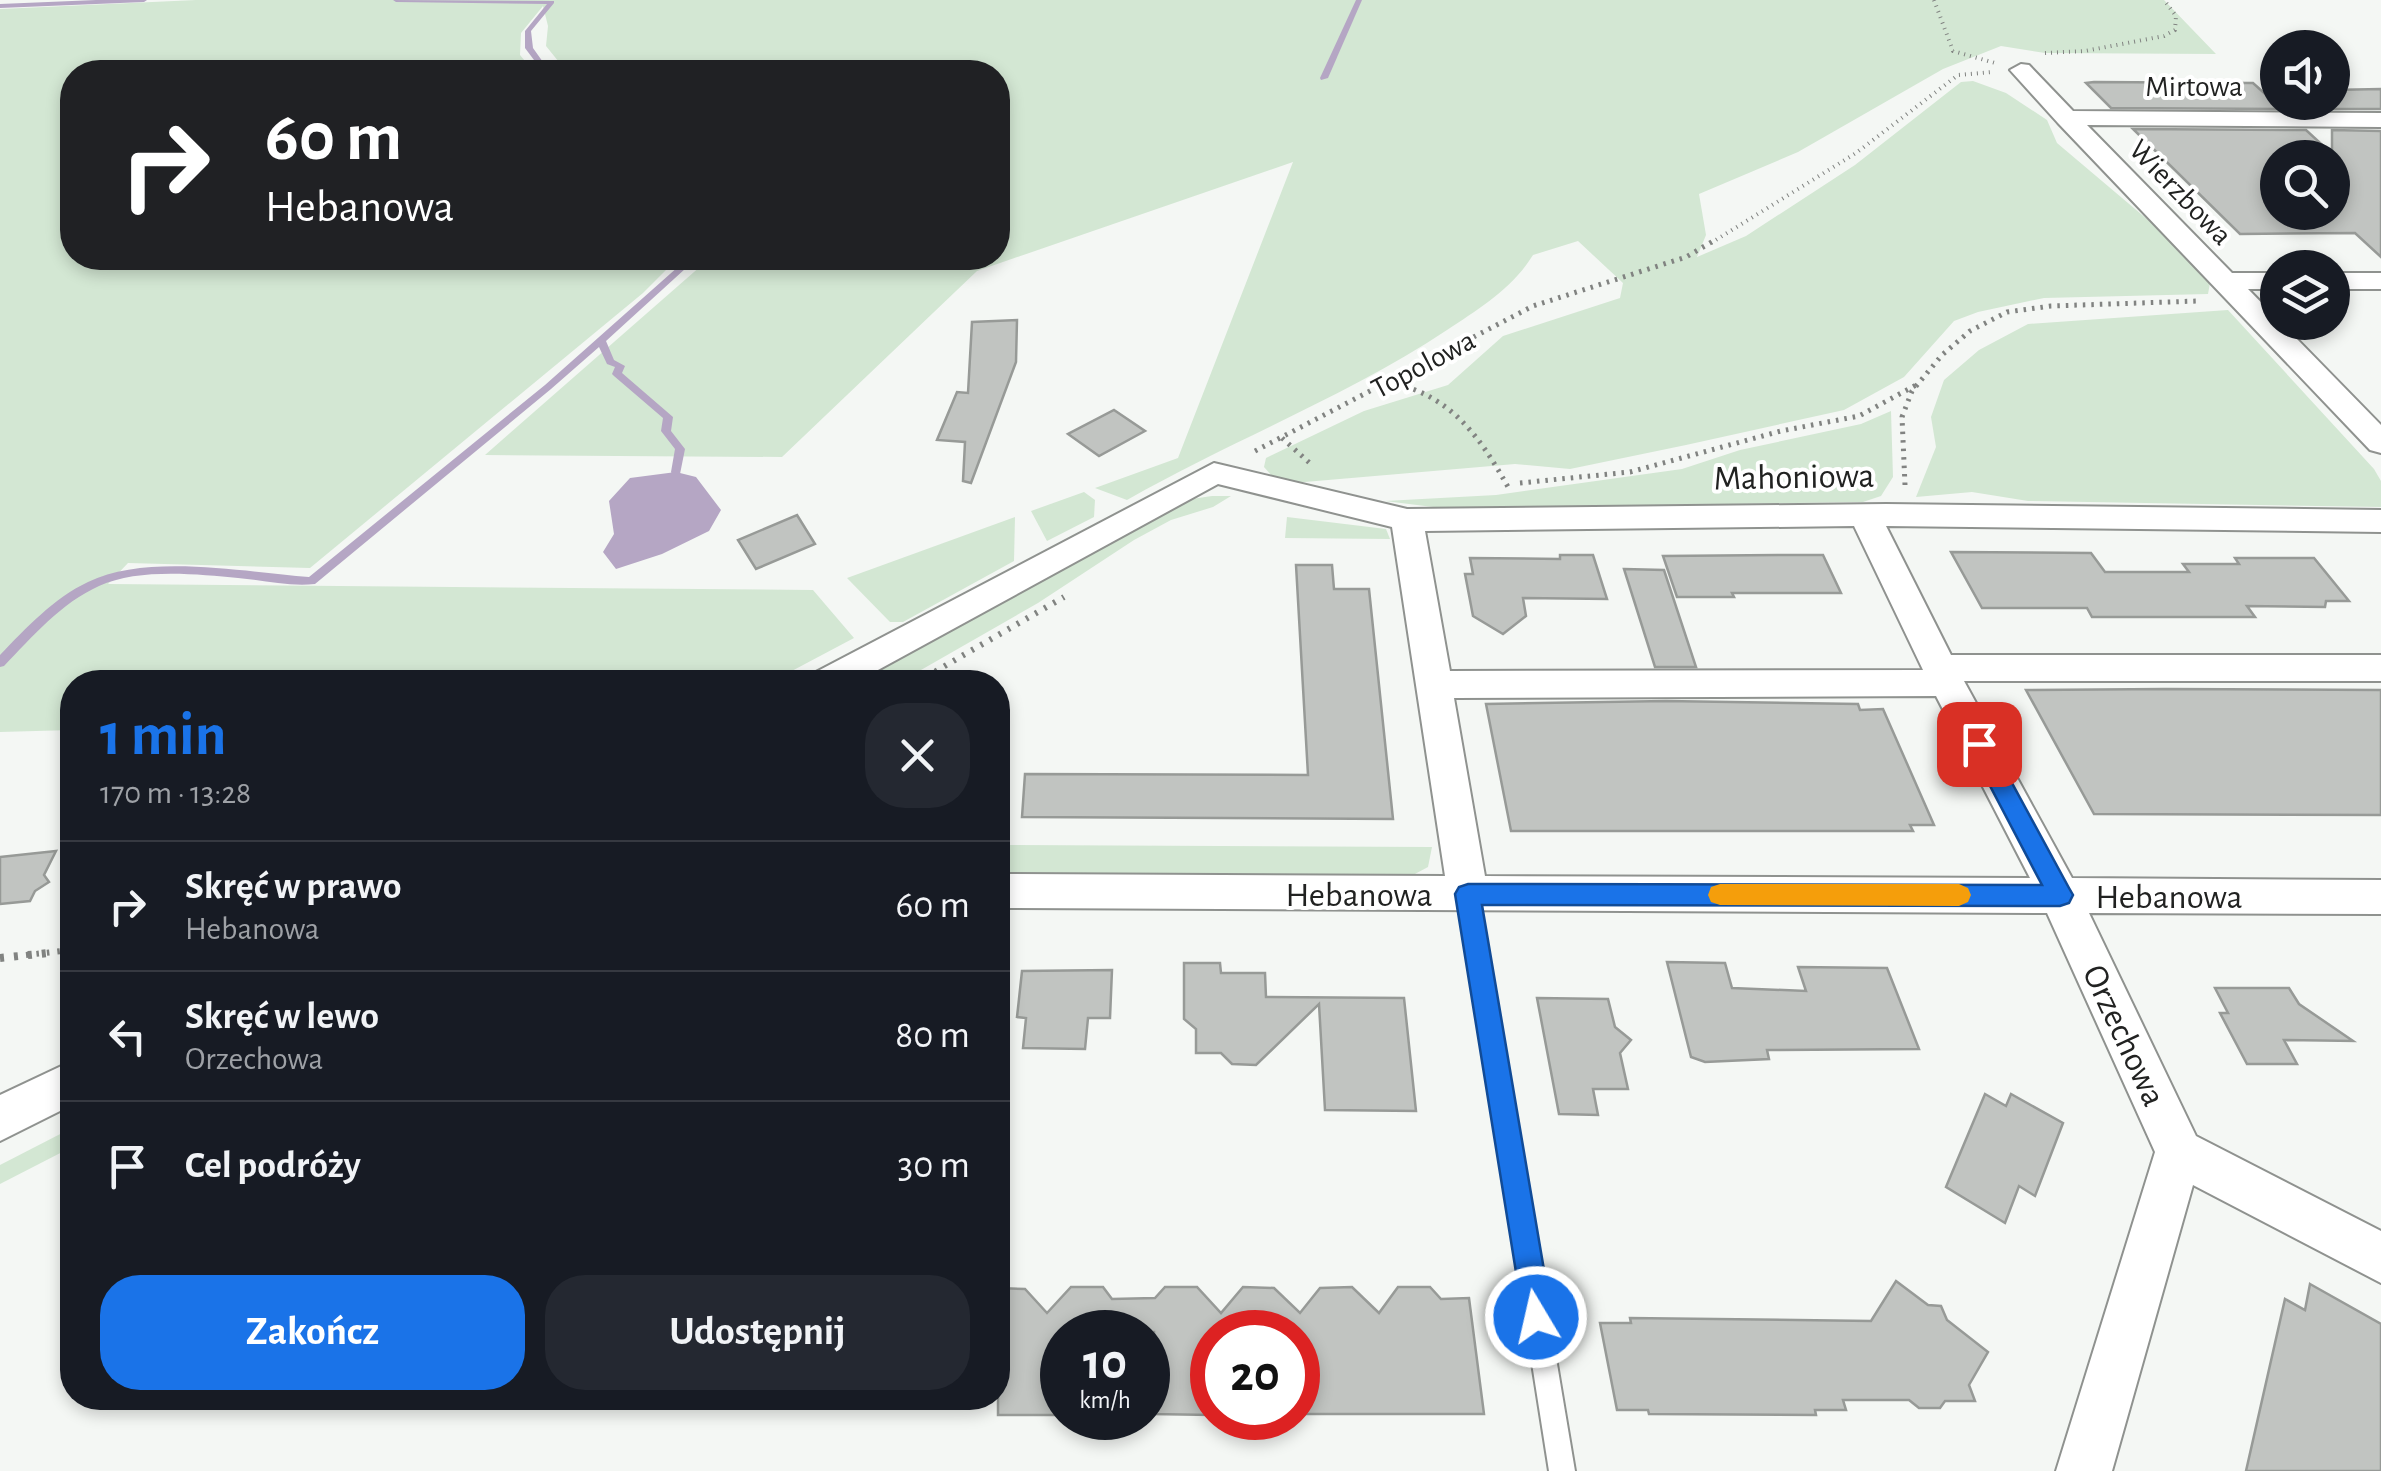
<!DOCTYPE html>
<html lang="pl">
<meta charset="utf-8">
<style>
:root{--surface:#171b24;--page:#242831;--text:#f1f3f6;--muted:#9ea1a6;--line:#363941;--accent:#1a73e8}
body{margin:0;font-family:"Alegreya Sans",sans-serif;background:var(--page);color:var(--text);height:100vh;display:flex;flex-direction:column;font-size:38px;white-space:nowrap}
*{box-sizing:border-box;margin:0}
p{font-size:32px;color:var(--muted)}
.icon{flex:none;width:55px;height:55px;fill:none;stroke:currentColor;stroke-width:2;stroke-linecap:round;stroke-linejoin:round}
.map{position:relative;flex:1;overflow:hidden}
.drawer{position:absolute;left:60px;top:670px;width:950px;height:740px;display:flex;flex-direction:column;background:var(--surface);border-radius:40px;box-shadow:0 5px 15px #0003}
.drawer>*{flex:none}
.guide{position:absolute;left:60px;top:60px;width:950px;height:210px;border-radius:40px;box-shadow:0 5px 15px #0003;background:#202124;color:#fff;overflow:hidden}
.fabs{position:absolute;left:2260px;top:30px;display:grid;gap:20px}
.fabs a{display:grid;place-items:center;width:90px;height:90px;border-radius:50%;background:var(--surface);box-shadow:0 5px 15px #0003;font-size:50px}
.speed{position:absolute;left:1040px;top:1310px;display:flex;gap:20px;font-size:50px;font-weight:700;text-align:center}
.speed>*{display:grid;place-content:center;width:130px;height:130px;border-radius:50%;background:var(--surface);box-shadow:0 5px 15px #0003;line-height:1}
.speed small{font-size:25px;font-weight:400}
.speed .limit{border:15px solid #d22;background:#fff;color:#111}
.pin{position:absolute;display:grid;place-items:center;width:85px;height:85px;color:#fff;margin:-42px;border-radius:20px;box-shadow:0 5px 15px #0006}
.me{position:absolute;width:110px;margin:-55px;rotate:351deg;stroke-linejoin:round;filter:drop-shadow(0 0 8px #0008)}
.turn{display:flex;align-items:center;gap:35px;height:210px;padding:0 40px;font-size:45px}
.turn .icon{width:130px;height:130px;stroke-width:2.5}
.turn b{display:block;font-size:70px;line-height:85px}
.round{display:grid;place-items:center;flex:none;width:105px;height:105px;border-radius:40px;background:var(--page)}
.head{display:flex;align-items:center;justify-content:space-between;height:170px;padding:0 40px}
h1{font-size:60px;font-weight:700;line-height:75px;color:var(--accent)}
.action{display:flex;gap:20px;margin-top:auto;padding:20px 40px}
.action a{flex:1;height:115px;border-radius:40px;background:var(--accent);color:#fff;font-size:40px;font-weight:700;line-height:115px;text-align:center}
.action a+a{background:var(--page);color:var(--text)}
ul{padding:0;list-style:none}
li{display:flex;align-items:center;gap:30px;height:130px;padding:0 40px;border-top:2px solid var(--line)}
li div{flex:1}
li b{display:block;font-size:38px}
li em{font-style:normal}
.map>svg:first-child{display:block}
.green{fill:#d3e7d3}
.water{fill:#b5a6c4}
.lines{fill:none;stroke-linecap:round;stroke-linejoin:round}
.stream{fill:#b5a6c4;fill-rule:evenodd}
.building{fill:#c1c4c1;stroke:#979a97;stroke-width:2.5;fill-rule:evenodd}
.service-casing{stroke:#8f928f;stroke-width:4}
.minor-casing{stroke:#8f928f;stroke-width:4}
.path-far3{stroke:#818381;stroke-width:4;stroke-dasharray:1 5;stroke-linecap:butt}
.path-far2{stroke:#818381;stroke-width:5;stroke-dasharray:2.5 6;stroke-linecap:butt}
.path-far1{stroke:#818381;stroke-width:6;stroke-dasharray:2.5 8;stroke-linecap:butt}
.path{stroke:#818381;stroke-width:8;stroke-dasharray:4 10;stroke-linecap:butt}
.service{fill:#fff;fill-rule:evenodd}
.minor{fill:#fff;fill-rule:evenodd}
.route{fill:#1a73e8;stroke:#114b97;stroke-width:2.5}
.slow{fill:#f59e0b}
.labels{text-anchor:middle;stroke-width:8;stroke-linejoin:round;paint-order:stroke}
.far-street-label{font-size:30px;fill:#212221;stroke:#fff}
.street-label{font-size:35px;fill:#212221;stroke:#fff}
</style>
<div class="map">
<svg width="2381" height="1471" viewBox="0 0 2381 1471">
<rect width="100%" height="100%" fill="#f4f7f4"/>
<!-- green -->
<g class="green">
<path d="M196,0H2164L2216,54L2045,53L2001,46L1943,69L1798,152L1699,194L1706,235L1697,257L1746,236L1855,165L1961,82L1973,81L2006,93L2047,120L2057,143L2154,225L2210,283L2208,294L2044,298L1978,312L1954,321L1904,377L1844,410L1686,445L1570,469L1515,464L1293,483L1272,476L1264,467L1266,458L1364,411L1448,385L1503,336L1620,298L1623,283L1578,241L1533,255C1512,289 1479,309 1447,330C1346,397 1232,440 1127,500L1095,488L1178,458L1293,162L977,271L782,457L485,455L710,258H998V72H567L546,46L548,26L543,6L521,33L520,55L534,72H72V258H678L643,293L310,568L128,563L108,584L813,590L854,638L771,682H72V730L0,732V9Z"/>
<path d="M2228,310L2374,469L2381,481V507L2028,501L1972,492L1916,497L1936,447L1931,417L1944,380L1979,350L2028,324Z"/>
<path d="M1891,411L1893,477L1881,496L1863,502L1535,507H1433L1385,501L1496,495L1682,469L1740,450L1861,424Z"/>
<path d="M1084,492L1095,500L1094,517L1047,541L1031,511Z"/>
<path d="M1212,496H1231L1213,507L1171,520L1134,540L1038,603L900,682H858L1185,500Z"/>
<path d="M1015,517L1014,561L903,622H890L847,578Z"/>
<path d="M1287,517L1386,529L1390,539L1285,538Z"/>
<path d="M998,845L1432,847L1428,867L1413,875L998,874Z"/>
<path d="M68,1130L72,1147L0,1184V1165Z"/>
</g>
<!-- water -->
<path class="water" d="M676,472L696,477L721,510L709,531L662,554L616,569L603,552L614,534L609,501L630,478Z"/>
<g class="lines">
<!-- stream -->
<g class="stream">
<path d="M96,0H147L144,2L0,8V4Z"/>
<path d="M393,0L554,1V3L531,31L533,48L550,72H543L525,48V31L547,4L396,2Z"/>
<path d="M1356,0H1362L1328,78L1321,80L1320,78Z"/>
<path d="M688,258H697L606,341L614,360L625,366L622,373L673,417L671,431L685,449L680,474H672L671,472L675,449L661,431L663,418L614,376L612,374L615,367L607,364L599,347L551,389L315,584C290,587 263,580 238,578C196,574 138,568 99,586C61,603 32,637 4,666L0,667V655C26,628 54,598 88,582C147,553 244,572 309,577L545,385Z"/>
</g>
</g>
<!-- building -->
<g class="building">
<path d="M2094,82L2253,83L2282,109L2111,108L2086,83Z"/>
<path d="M2381,89V109H2332V90Z"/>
<path d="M2133,129L2306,130L2332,154V130L2381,131V257L2355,233L2240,234ZM2278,158H2332V212H2278Z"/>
<path d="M1017,320L1016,362L971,483L963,481L965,442L937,440L957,392L968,393L972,322Z"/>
<path d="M1114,410L1145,431L1099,456L1068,434Z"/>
<path d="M797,515L815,544L756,569L738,540Z"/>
<path d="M1951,552L2091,553L2105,572H2189L2183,564H2239L2235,558H2314L2349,601H2326L2325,607L2247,606L2255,617H2092L2087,608H1982Z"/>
<path d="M1560,555H1593L1607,599L1523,598L1526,616L1503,634L1473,616L1465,574H1473L1470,558L1560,559Z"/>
<path d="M1778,555H1823L1841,593H1732L1734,597H1677L1663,556Z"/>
<path d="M1296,565H1332L1334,589H1369L1393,819L1022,817L1025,774L1308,775Z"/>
<path d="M1624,569L1664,570L1696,667H1655Z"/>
<path d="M2165,689L2381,690V815L2094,814L2026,690Z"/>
<path d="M1666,701L1858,704L1860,710L1883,709L1934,825H1910L1913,831H1511L1486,704Z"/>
<path d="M56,851L44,875L49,882L35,891L30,901L0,904V857Z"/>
<path d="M1667,962L1725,963L1732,988L1806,991L1798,967L1887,968L1919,1049L1767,1050L1769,1059L1705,1062L1691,1057Z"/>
<path d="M1184,963H1220L1221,973H1265L1266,997L1404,998L1416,1111L1325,1110L1319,1004L1256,1065L1232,1064L1221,1053H1196V1029L1184,1019Z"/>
<path d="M1112,970L1110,1018H1088L1085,1049L1023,1048L1026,1018L1017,1017L1022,971Z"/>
<path d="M2215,988H2289L2299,1004L2353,1041L2284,1040L2297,1064H2247L2220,1013H2228Z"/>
<path d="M1537,998L1608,999L1615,1027L1631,1040L1620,1053L1628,1089H1593L1598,1115L1559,1114Z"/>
<path d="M1985,1094L2006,1106L2011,1094L2063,1123L2035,1196L2019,1186L2005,1223L1946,1187Z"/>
<path d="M1896,1281L1928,1305L1941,1306L1947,1320L1988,1352L1969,1385L1975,1401H1945L1940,1408H1919L1909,1400H1843L1846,1410H1815L1816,1415L1649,1414L1648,1410H1617L1600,1323H1631L1630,1318L1871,1321Z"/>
<path d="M2310,1284L2381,1324V1471H2246L2285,1299L2305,1310Z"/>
<path d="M1071,1287H1103L1112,1299L1155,1298L1165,1287H1197L1221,1313L1243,1287L1274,1288L1300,1313L1320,1288L1352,1287L1379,1313L1398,1287H1430L1441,1299L1469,1298L1484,1414H1298V1332H1212V1415L1152,1414L1154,1332H1062V1415H998V1288L1025,1289L1047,1313Z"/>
</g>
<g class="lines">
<defs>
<path id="service" d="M1468,886L1475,888L1478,894L1575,1471H1549L1458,894L1461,888Z"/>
<g id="minor">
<path d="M2021,64L2029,65L2073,111L2381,113V127L2087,125L2232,273H2278V289H2248L2381,425V453L2370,450L2058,123L2010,70Z"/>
<rect x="2332" y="273" width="49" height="16"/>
<path d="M1214,463L1407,509L1886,504L2381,510V532L1886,526L1951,655H2381V681H1964L2072,878L2381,880V914L2089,913L2196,1136L2381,1231V1283L2193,1185L2112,1471H2056L2155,1152L2047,913L998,908V874L1445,876L1392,527L1218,484L856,682H809L814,673ZM1854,526L1923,670L1450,671L1425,531ZM1936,696L2030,878L1485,876L1454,698Z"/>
<path d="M72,1061V1105L0,1141V1095Z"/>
</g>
</defs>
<!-- service casing -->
<use href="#service" class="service-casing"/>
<!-- minor casing -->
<use href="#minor" class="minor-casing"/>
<!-- path-far3 -->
<g class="path-far3">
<path d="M1934,0L1953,51L1995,63"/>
<path d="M2045,53L2085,51L2164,36L2175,30L2176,16L2164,0"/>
<path d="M1711,243L1856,153L1958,75L1993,72"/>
</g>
<!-- path-far2 -->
<g class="path-far2">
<path d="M1389,382C1450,395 1479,435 1508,487"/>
<path d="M1282,438L1313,466"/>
<path d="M1255,451L1533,306L1686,257L1715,240"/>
<path d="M1520,483L1630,472L1781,431L1859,416L1918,384"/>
<path d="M1905,485L1902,417L1912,391L1942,355L1970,331L2007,312L2051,306L2198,301"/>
</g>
<!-- path-far1 -->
<g class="path-far1">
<path d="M917,682L1064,597"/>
<path d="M26,955L72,950"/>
</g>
<!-- path -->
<path class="path" d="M0,958L48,953"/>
<!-- service -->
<use href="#service" class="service"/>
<!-- minor -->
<use href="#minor" class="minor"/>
</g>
<!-- route -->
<path class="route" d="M1979,735L1987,737L2069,888L2073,895L2069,903L2060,906L1482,905L1552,1317L1548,1328L1536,1333L1525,1328L1455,894L1459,887L1468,884L2042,885L1968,744Z"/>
<!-- slow -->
<path class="slow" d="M1720,884H1959L1968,888L1971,895L1968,902L1959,906L1720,905L1711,902L1708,895L1711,887Z"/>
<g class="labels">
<!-- far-street labels -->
<g class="far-street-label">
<text x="2194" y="96">Mirtowa</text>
<text transform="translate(2181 192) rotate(46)" y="10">Wierzbowa</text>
<text transform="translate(1423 364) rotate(-28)" y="10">Topolowa</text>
</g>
<!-- street labels -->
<g class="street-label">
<text transform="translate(1794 476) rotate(-1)" y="12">Mahoniowa</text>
<text x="1359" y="906">Hebanowa</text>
<text x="2169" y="908">Hebanowa</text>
<text transform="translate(2125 1035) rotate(65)" y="12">Orzechowa</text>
</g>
</g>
</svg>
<div class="fabs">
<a><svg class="icon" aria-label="sound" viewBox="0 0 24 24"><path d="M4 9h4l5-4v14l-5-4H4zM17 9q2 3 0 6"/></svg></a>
<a><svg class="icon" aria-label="search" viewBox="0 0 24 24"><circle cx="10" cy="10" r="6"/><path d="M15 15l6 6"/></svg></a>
<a><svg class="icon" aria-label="layers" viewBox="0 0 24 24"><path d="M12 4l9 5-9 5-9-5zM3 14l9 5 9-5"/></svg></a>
</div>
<div class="speed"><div>10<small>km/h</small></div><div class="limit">20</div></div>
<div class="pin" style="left:1979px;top:744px;background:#d93025"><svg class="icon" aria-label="arrive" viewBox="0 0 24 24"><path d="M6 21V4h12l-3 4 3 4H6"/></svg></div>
<svg class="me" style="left:1536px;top:1317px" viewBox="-20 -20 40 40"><circle r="17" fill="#1a73e8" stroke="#fff" stroke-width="3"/><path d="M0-11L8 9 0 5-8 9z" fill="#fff"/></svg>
<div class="guide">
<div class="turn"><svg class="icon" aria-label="right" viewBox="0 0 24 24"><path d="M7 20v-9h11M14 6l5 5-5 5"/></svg><div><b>60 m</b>Hebanowa</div></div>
</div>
<section class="drawer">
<div class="head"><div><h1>1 min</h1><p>170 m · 13:28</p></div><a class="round"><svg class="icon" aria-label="close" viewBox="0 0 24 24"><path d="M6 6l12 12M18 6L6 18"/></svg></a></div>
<ul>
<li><svg class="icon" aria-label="right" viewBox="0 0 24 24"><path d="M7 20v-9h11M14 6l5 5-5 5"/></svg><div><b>Skręć w prawo</b><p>Hebanowa</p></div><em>60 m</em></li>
<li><svg class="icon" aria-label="left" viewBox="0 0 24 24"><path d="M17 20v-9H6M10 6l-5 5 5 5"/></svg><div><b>Skręć w lewo</b><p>Orzechowa</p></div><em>80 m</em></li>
<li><svg class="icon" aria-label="arrive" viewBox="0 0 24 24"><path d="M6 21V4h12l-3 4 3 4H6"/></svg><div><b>Cel podróży</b></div><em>30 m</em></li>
</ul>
<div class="action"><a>Zakończ</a><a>Udostępnij</a></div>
</section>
</div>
